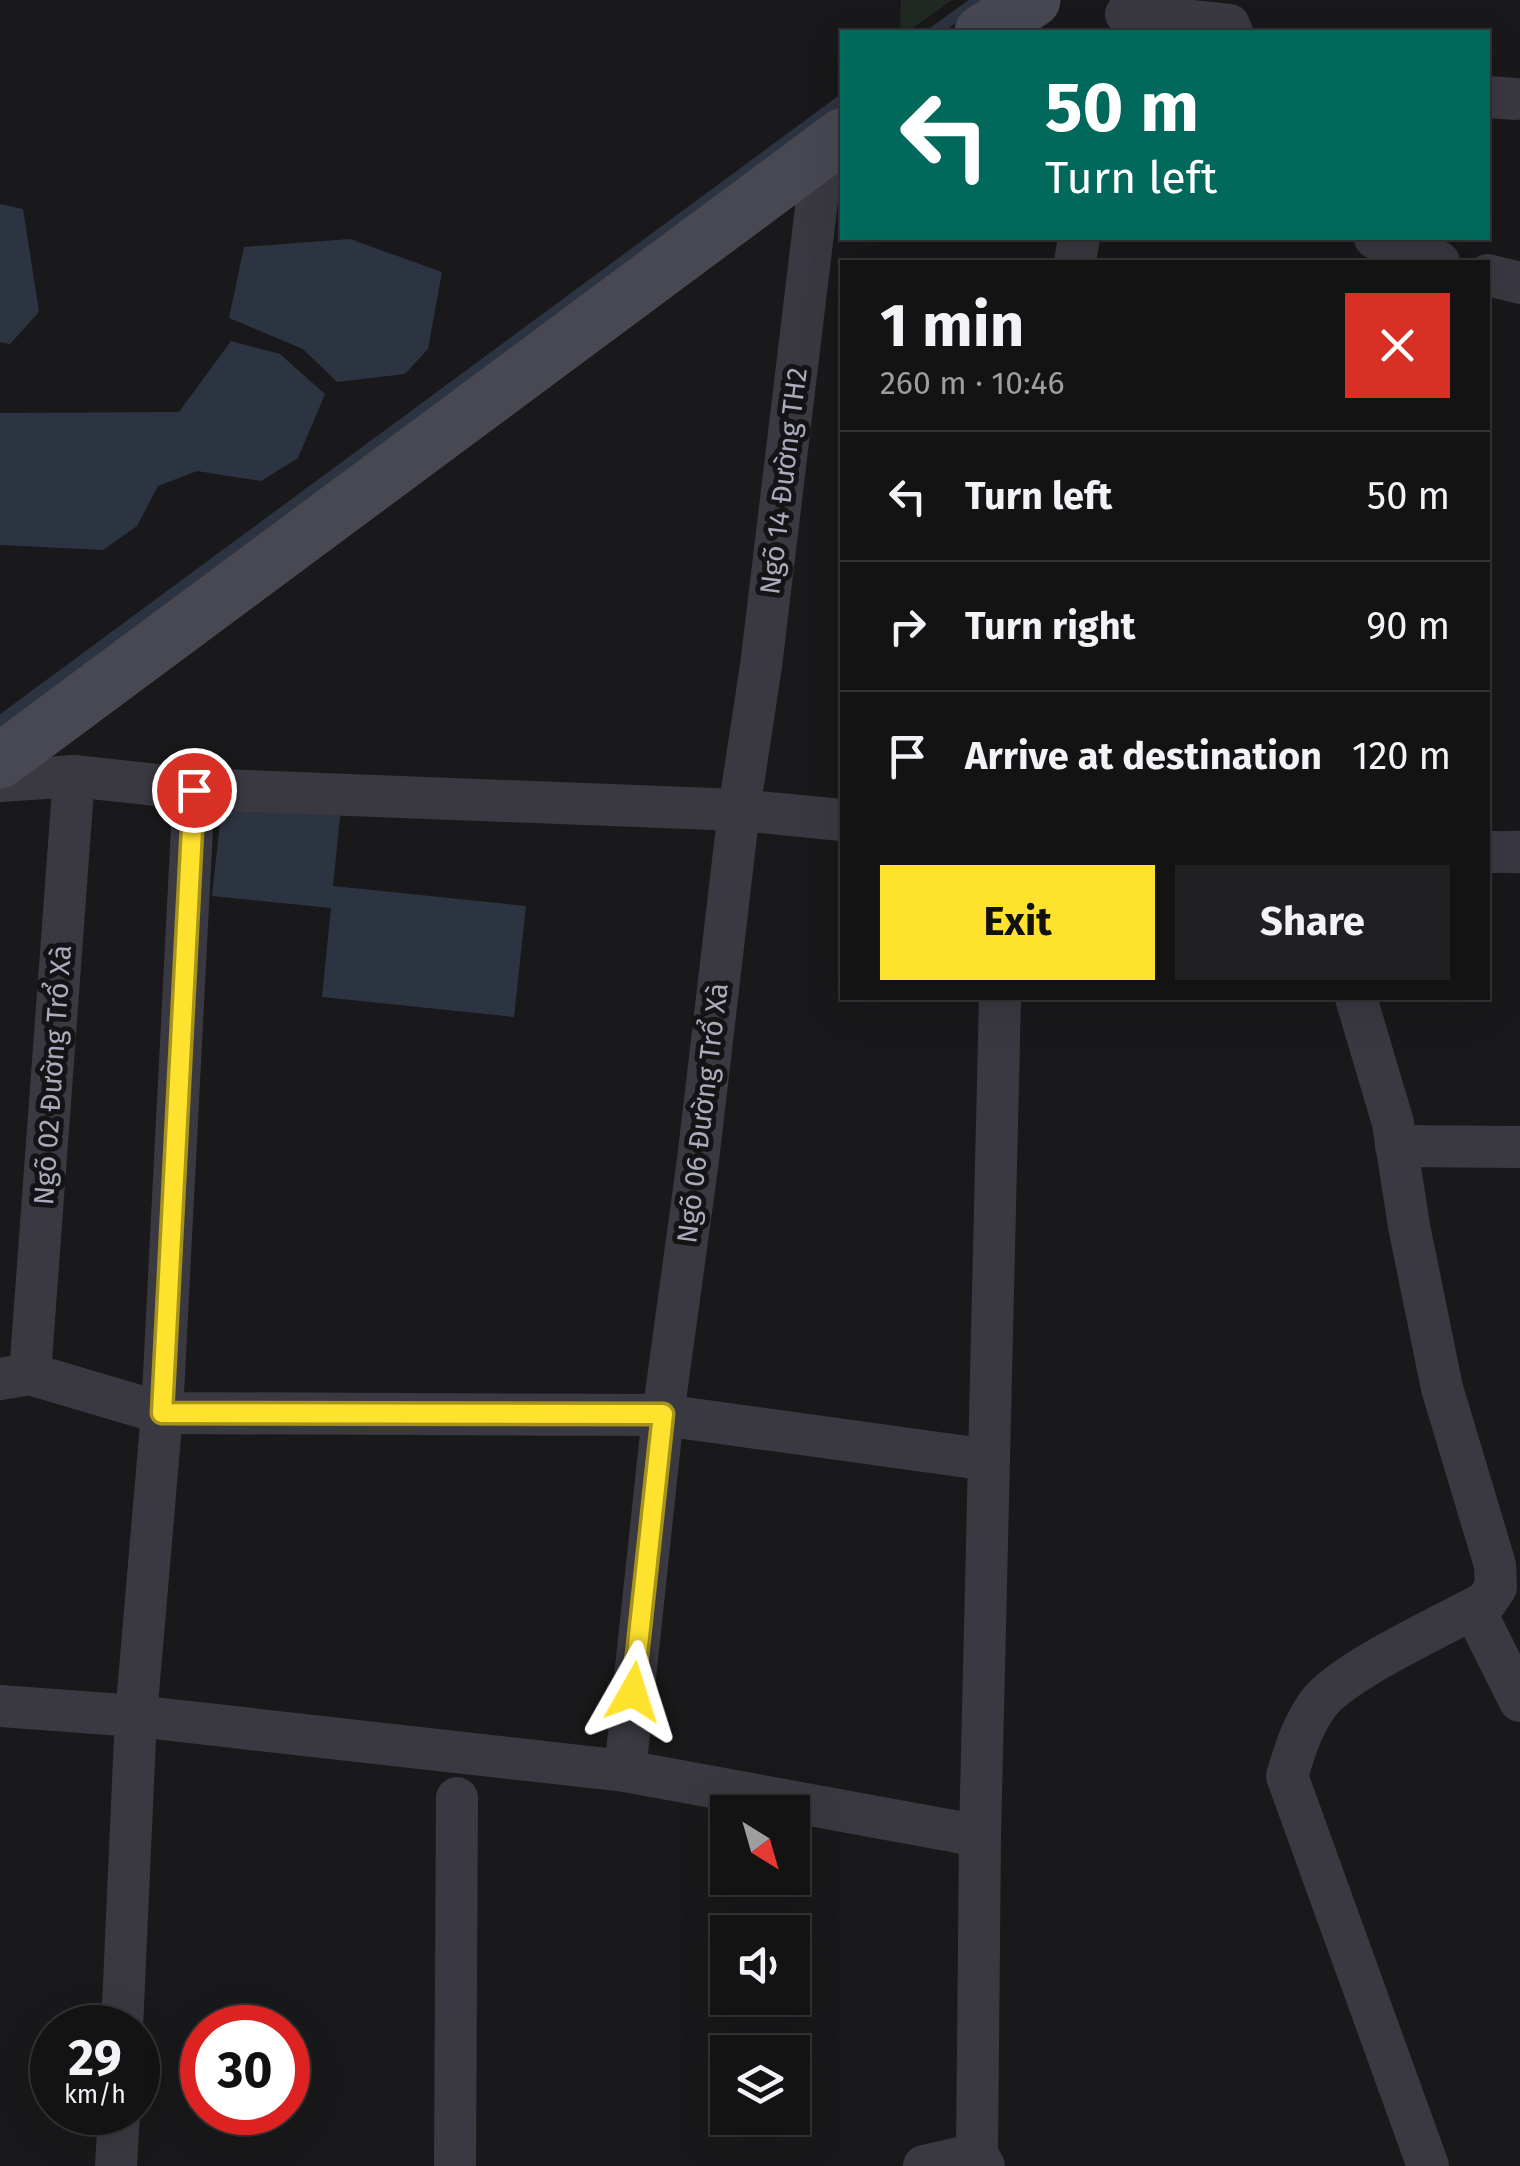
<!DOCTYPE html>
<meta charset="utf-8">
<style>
:root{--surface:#131314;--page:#202022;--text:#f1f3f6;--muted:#9d9ea0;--line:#323234;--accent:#ffe22d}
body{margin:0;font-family:"Fira Sans",sans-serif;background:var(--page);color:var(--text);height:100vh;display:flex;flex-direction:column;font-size:38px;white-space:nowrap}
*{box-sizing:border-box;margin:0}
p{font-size:32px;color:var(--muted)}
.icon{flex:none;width:55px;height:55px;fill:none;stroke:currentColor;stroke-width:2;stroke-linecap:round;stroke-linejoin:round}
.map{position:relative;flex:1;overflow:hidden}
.details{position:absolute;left:840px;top:260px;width:650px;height:740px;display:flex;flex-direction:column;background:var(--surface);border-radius:0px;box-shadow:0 10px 40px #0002,0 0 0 2px var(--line)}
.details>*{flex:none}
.guide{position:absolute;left:840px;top:30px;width:650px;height:210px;border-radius:0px;box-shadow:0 10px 40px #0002,0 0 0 2px var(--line);background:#00695c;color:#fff;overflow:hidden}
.needle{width:65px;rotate:143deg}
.controls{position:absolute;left:710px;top:1795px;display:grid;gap:20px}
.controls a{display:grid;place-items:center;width:100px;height:100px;border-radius:0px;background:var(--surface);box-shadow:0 10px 40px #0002,0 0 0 2px var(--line);font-size:50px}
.speed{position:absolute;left:30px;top:2005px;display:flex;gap:20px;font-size:50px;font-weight:700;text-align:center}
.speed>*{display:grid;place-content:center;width:130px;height:130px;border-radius:50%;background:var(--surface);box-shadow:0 10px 40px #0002,0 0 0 2px var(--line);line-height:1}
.speed small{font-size:25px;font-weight:400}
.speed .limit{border:15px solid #d22;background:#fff;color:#111}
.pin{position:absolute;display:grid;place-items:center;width:85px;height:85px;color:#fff;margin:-42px;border:5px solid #fff;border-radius:50%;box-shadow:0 2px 10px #0007}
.me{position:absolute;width:110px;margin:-55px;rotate:6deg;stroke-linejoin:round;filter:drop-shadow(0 0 8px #0008)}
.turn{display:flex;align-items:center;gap:35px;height:210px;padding:0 40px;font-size:45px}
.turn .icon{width:130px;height:130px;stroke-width:2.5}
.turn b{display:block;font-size:70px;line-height:85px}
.round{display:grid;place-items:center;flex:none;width:105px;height:105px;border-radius:0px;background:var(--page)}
.head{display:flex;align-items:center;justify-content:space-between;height:170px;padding:0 40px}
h1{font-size:60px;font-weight:700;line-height:75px}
.button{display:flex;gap:20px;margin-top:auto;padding:20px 40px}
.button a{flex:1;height:115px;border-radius:0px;background:var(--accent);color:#111;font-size:40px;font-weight:700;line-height:115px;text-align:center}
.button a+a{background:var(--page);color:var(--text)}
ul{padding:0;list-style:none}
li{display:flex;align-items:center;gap:30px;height:130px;padding:0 40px;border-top:2px solid var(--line)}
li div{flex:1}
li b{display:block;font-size:38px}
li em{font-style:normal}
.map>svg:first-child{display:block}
.green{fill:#202a23}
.water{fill:#2d3441}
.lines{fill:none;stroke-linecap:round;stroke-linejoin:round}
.stream{stroke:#2d3441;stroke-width:11}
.minor{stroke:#3a3941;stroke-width:42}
.secondary{stroke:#474851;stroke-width:55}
.route-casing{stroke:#a6931d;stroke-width:25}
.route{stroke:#ffe22d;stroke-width:18}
.labels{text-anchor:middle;stroke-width:10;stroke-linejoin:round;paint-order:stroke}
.street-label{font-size:28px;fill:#aaacbc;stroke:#141416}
</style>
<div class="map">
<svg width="1520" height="2166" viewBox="0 0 1520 2166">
<rect width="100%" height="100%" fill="#19191b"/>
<!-- green -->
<path class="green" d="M901,0H952L907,32H900Z"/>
<!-- water -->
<g class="water">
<path d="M0,204L23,209L39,312L10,344L0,342Z"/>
<path d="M350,239L442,272L428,349L405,374L337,382L303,349L229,318L244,247Z"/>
<path d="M231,341L280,354L325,394L298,458L261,481L197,471L158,486L137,526L103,550L0,545V413L179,412Z"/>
<path d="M224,785L342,797L333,886L526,906L514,1017L322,997L331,908L212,896Z"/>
</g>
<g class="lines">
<!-- stream -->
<g class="stream">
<path d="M934,32L978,0"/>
<path d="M0,721L842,100"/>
</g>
<!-- minor -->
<g class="minor">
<path d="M1126,14L1229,25L1232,32"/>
<path d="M1488,97L1516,99"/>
<path d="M1375,238L1439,262"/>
<path d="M1075,262L1079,238"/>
<path d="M1488,275L1520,283"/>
<path d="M0,781L74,776L194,789L739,810L842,820"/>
<path d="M1488,852H1520"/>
<path d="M1356,998L1393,1123L1409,1226L1442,1388L1495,1565L1496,1587L1486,1602C1446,1624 1342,1671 1318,1704C1302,1726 1295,1750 1287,1776L1428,2166"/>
<path d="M1396,1146L1520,1147"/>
<path d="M30,1374L74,776"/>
<path d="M0,1379L30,1374L162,1413L663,1415L989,1460"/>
<path d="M1474,1609L1520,1701"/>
<path d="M0,1706L136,1716L625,1771L980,1836"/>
<path d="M625,1771L663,1415L698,1160L739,810L761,666L823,150"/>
<path d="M122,2028L136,1716L162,1413L194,789"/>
<path d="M116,2166L119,2112"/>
<path d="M455,2166L457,1798"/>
<path d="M924,2166L977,2154"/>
<path d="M984,2166L977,2154L980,1836L1000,998"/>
</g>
<!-- secondary -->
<g class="secondary">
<path d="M982,32L1033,0"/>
<path d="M0,761L842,136"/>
</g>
</g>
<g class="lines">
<defs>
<path id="route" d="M194,790L162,1413L663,1414L633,1692"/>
</defs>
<!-- route casing -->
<use href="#route" class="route-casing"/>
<!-- route -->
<use href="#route" class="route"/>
</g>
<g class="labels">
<!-- street labels -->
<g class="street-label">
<text transform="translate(783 481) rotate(-83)" y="10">Ngõ 14 Đường TH2</text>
<text transform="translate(52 1075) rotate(-86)" y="10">Ngõ 02 Đường Trổ Xà</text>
<text transform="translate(702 1113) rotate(-83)" y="10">Ngõ 06 Đường Trổ Xà</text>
</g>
</g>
</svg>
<div class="controls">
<a><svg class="needle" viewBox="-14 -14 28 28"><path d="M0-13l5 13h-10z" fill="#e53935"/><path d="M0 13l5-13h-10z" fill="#9d9ea0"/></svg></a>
<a><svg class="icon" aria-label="sound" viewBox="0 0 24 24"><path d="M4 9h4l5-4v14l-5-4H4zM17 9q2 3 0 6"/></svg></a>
<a><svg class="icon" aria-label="layers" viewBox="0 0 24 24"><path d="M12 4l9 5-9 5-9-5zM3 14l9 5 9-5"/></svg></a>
</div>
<div class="speed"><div>29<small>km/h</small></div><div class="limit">30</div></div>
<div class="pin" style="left:194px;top:790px;background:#d93025"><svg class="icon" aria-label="arrive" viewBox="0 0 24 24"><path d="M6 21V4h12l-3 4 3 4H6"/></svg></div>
<svg class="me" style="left:633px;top:1692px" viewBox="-20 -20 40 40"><path d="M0-17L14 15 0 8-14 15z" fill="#ffe22d" stroke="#fff" stroke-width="4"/></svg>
<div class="guide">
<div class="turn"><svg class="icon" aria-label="left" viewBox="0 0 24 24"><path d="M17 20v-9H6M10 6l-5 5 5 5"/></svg><div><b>50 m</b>Turn left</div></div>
</div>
<section class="details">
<div class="head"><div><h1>1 min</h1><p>260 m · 10:46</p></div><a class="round" style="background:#d93025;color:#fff"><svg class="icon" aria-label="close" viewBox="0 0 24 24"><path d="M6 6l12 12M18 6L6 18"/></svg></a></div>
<ul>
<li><svg class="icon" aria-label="left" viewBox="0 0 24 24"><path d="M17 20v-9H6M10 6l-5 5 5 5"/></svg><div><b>Turn left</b></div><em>50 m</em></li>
<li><svg class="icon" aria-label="right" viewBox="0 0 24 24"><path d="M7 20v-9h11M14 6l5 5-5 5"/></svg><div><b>Turn right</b></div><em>90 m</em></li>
<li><svg class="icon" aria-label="arrive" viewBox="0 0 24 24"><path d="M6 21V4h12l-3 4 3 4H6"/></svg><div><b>Arrive at destination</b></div><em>120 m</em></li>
</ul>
<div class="button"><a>Exit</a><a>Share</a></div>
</section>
</div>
